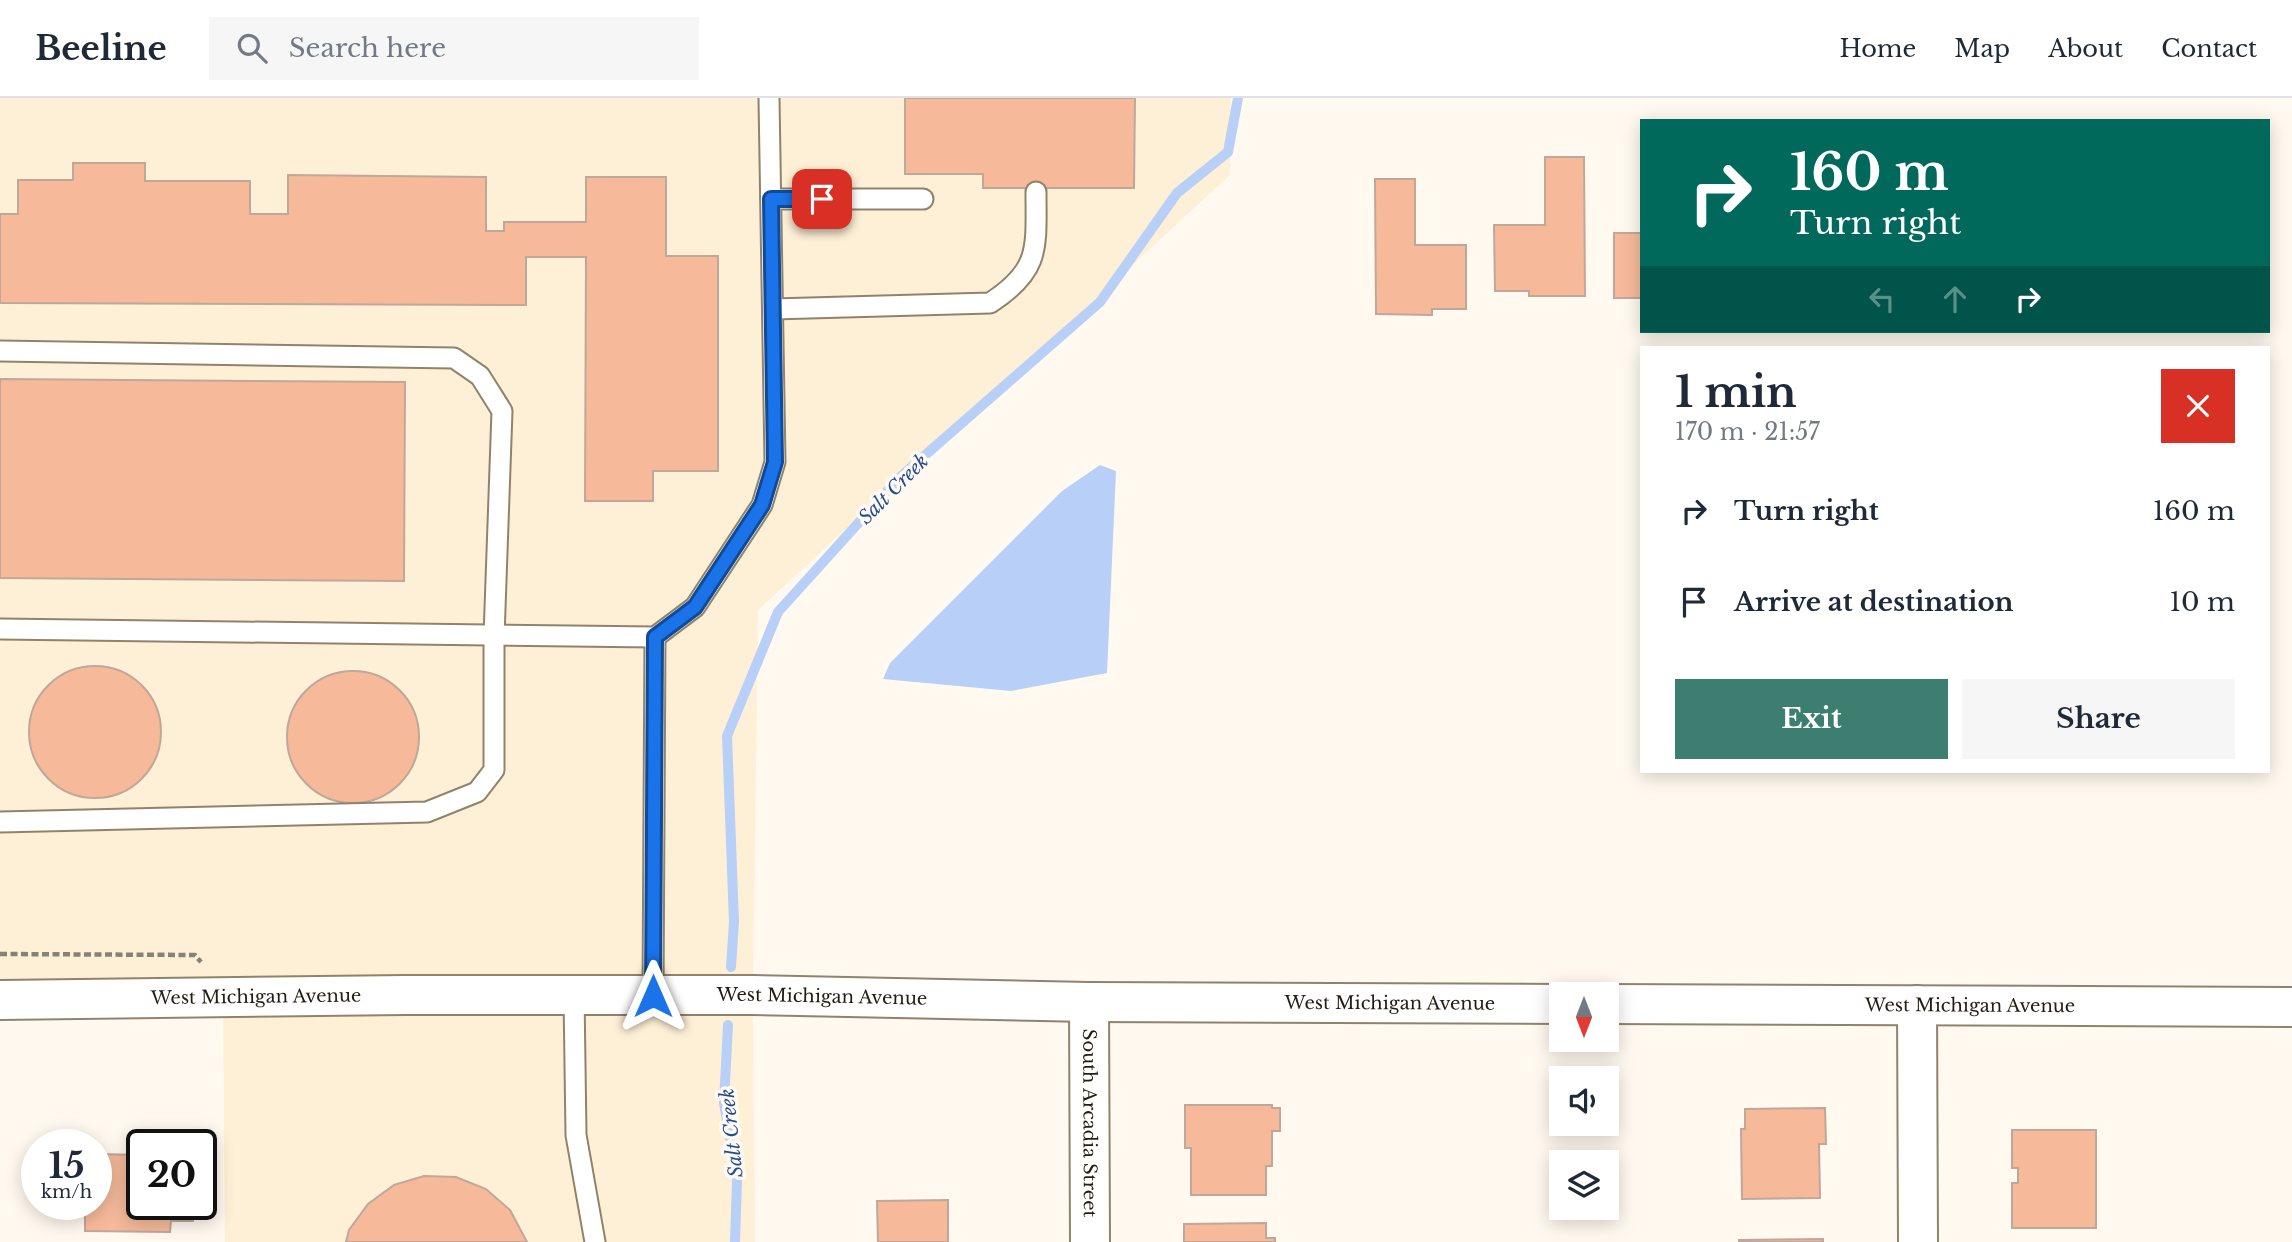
<!DOCTYPE html>
<meta charset="utf-8">
<style>
:root{--surface:#fff;--page:#f6f6f7;--text:#1f2937;--muted:#747a83;--line:#e0e1e3;--accent:#3c7f71}
body{margin:0;font-family:"Libre Baskerville",serif;background:var(--page);color:var(--text);height:100vh;display:flex;flex-direction:column;font-size:26px;white-space:nowrap}
*{box-sizing:border-box;margin:0}
p{font-size:23px;color:var(--muted)}
.icon{flex:none;width:38px;height:38px;fill:none;stroke:currentColor;stroke-width:2;stroke-linecap:round;stroke-linejoin:round}
.map{position:relative;flex:1;overflow:hidden}
.side{position:absolute;left:1640px;top:248px;width:630px;height:427px;display:flex;flex-direction:column;background:var(--surface);border-radius:0px;box-shadow:0 4px 18px #0003}
.side>*{flex:none}
.hud{position:absolute;left:1640px;top:21px;width:630px;height:214px;border-radius:0px;box-shadow:0 4px 18px #0003;background:#00695c;color:#fff;overflow:hidden}
.needle{width:46px;rotate:180deg}
.controls{position:absolute;left:1549px;top:884px;display:grid;gap:14px}
.controls a{display:grid;place-items:center;width:70px;height:70px;border-radius:0px;background:var(--surface);box-shadow:0 4px 18px #0003;font-size:35px}
.speed{position:absolute;left:21px;top:1031px;display:flex;gap:14px;font-size:35px;font-weight:700;text-align:center}
.speed>*{display:grid;place-content:center;width:91px;height:91px;border-radius:50%;background:var(--surface);box-shadow:0 4px 18px #0003;line-height:1}
.speed small{font-size:18px;font-weight:400}
.speed .limit{border:4px solid #111;border-radius:10px;background:#fff;color:#111}
.pin{position:absolute;display:grid;place-items:center;width:60px;height:60px;color:#fff;margin:-30px;border-radius:14px;box-shadow:0 4px 10px #0006}
.me{position:absolute;width:77px;margin:-38px;rotate:0deg;stroke-linejoin:round;filter:drop-shadow(0 0 5px #0008)}
.turn{display:flex;align-items:center;gap:24px;height:147px;padding:0 35px;font-size:32px}
.turn .icon{width:91px;height:91px;stroke-width:2.5}
.turn b{display:block;font-size:49px;line-height:60px}
.lanes{display:flex;align-items:center;height:66px;padding:0 35px;background:#0003;justify-content:center;gap:35px;direction:ltr}
.lanes .off{opacity:.35}
.round{display:grid;place-items:center;flex:none;width:74px;height:74px;border-radius:0px;background:var(--page)}
.overview{display:flex;align-items:center;justify-content:space-between;height:119px;padding:0 35px}
h1{font-size:42px;font-weight:700;line-height:52px}
.primary-button{display:flex;gap:14px;margin-top:auto;padding:14px 35px}
.primary-button a{flex:1;height:80px;border-radius:0px;background:var(--accent);color:#fff;font-size:28px;font-weight:700;line-height:80px;text-align:center}
.primary-button a+a{background:var(--page);color:var(--text)}
ul{padding:0;list-style:none}
li{display:flex;align-items:center;gap:21px;height:91px;padding:0 35px}
li div{flex:1}
li b{display:block;font-size:26px}
li em{font-style:normal}
header{display:flex;align-items:center;gap:42px;box-sizing:border-box;height:98px;padding:0 35px;background:var(--surface);border-bottom:2px solid var(--line)}
header strong{font-size:33px}
nav{display:flex;gap:38px;margin-inline-start:auto;font-size:24px}
.search{width:490px;height:63px;background:var(--page);display:flex;align-items:center;gap:18px;box-sizing:border-box;padding:0 24px;border-radius:0px;color:var(--muted);font-size:26px}
.map>svg:first-child{display:block}
.built{fill:#fef0d6}
.water{fill:#b8d0f8}
.lines{fill:none;stroke-linecap:round;stroke-linejoin:round}
.stream{stroke:#b8d0f8;stroke-width:10}
.building{fill:#f6ba9a;stroke:#c1a799;stroke-width:2}
.lane-casing{stroke:#90836c;stroke-width:23}
.street-casing{stroke:#90836c;stroke-width:42}
.path{stroke:#878278;stroke-width:4.5;stroke-dasharray:7 3.5;stroke-linecap:butt}
.lane{stroke:#fff;stroke-width:19}
.street{stroke:#fff;stroke-width:38}
.route-casing{stroke:#114b97;stroke-width:18}
.route{stroke:#1a73e8;stroke-width:12}
.labels{text-anchor:middle;stroke-width:7;stroke-linejoin:round;paint-order:stroke}
.street-label{font-size:18px;fill:#231e15;stroke:#fff9ef}
.water-label{font-size:19px;font-style:italic;fill:#204b97;stroke:#fff9ef}
</style>
<header>
<strong>Beeline</strong>
<div class="search"><svg class="icon" aria-label="search" viewBox="0 0 24 24"><circle cx="10" cy="10" r="6"/><path d="M15 15l6 6"/></svg>Search here</div>
<nav><a>Home</a><a>Map</a><a>About</a><a>Contact</a></nav>
</header>
<div class="map">
<svg width="2292" height="1144" viewBox="0 0 2292 1144">
<rect width="100%" height="100%" fill="#fff9ef"/>
<!-- built -->
<path class="built" d="M0,0H1231L1230,77L758,512L753,897L755,1144H225L223,899L0,902Z"/>
<!-- water -->
<path class="water" d="M1100,367L1116,373L1107,575L1011,593L883,581L890,565L1062,393Z"/>
<g class="lines">
<!-- stream -->
<g class="stream">
<path d="M731,869L734,824L727,638L778,514L899,380L1100,204L1177,95L1228,54L1238,0"/>
<path d="M728,927L724,1005L737,1082L735,1144"/>
</g>
</g>
<!-- building -->
<g class="building">
<path d="M905,0H1135L1134,90H983V76H905Z"/>
<path d="M1545,59H1584L1585,198H1529V193H1495L1494,127H1545Z"/>
<path d="M73,65H145V83H250V116H288V77L486,79V133H504V124H586V79H666V158H718V373H653V403H585L586,159H526V207L0,205V116H18V82H73Z"/>
<path d="M1375,81H1415V147H1466V211H1432V217L1376,216Z"/>
<rect x="1614" y="135" width="28" height="65"/>
<path d="M0,281L405,284L404,483L0,480Z"/>
<circle cx="95" cy="634" r="66"/>
<circle cx="353" cy="639" r="66"/>
<path d="M1185,1007H1272V1010H1280V1033H1272V1068H1266V1097H1191V1050H1185Z"/>
<path d="M1825,1010L1826,1046H1819L1820,1100L1742,1101L1741,1031H1745V1011Z"/>
<path d="M2012,1032H2096V1130H2012V1085H2018V1070H2012Z"/>
<path d="M144,1043L194,1044V1046H144Z"/>
<path d="M96,1056L142,1057V1106H193V1123H171L170,1134L85,1133V1106H96Z"/>
<path d="M424,1078L456,1079L486,1091L510,1112L527,1144H346L349,1132L368,1106L394,1087Z"/>
<path d="M948,1102V1144H878L877,1103Z"/>
<path d="M1266,1125V1140H1275V1144H1184V1126Z"/>
<path d="M1823,1141V1144H1739V1142Z"/>
</g>
<g class="lines">
<defs>
<g id="lane">
<path d="M771,101H923"/>
<path d="M773,211L990,205C1041,172 1036,150 1036,94"/>
<path d="M0,253L454,260L480,278L502,313L494,539V672L477,694L427,714L0,724"/>
<path d="M0,531L655,539L695,509L762,407L775,364L769,0"/>
<path d="M574,897L576,1037L595,1144"/>
<path d="M653,897L655,539"/>
</g>
<g id="street">
<path id="s1" d="M0,902L405,897H753L1089,904L1561,906"/>
<path id="s2" d="M1089,904L1090,1144"/>
<path id="s3" d="M1606,906L2292,909"/>
<path d="M1917,907L1918,1144"/>
</g>
</defs>
<!-- lane casing -->
<use href="#lane" class="lane-casing"/>
<!-- street casing -->
<use href="#street" class="street-casing"/>
<!-- path -->
<path class="path" d="M0,856L195,857L201,864"/>
<!-- lane -->
<use href="#lane" class="lane"/>
<!-- street -->
<use href="#street" class="street"/>
</g>
<g class="lines">
<defs>
<path id="route" d="M653,898L655,539L695,509L762,407L775,364L771,101H822"/>
</defs>
<!-- route casing -->
<use href="#route" class="route-casing"/>
<!-- route -->
<use href="#route" class="route"/>
</g>
<g class="labels">
<!-- street labels -->
<g class="street-label">
<text dy="6" stroke="none"><textPath href="#s1" startOffset="256">West Michigan Avenue</textPath></text>
<text dy="6" stroke="none"><textPath href="#s1" startOffset="822">West Michigan Avenue</textPath></text>
<text dy="6" stroke="none"><textPath href="#s1" startOffset="1390">West Michigan Avenue</textPath></text>
<text dy="6" stroke="none"><textPath href="#s3" startOffset="364">West Michigan Avenue</textPath></text>
<text dy="6" stroke="none"><textPath href="#s2" startOffset="121">South Arcadia Street</textPath></text>
</g>
<!-- water labels -->
<g class="water-label">
<text transform="translate(893 391) rotate(-45)" y="7">Salt Creek</text>
<text transform="translate(731 1035) rotate(-96)" y="7">Salt Creek</text>
</g>
</g>
</svg>
<div class="controls">
<a><svg class="needle" viewBox="-14 -14 28 28"><path d="M0-13l5 13h-10z" fill="#e53935"/><path d="M0 13l5-13h-10z" fill="#747a83"/></svg></a>
<a><svg class="icon" aria-label="sound" viewBox="0 0 24 24"><path d="M4 9h4l5-4v14l-5-4H4zM17 9q2 3 0 6"/></svg></a>
<a><svg class="icon" aria-label="layers" viewBox="0 0 24 24"><path d="M12 4l9 5-9 5-9-5zM3 14l9 5 9-5"/></svg></a>
</div>
<div class="speed"><div>15<small>km/h</small></div><div class="limit">20</div></div>
<div class="pin" style="left:822px;top:101px;background:#d93025"><svg class="icon" aria-label="arrive" viewBox="0 0 24 24"><path d="M6 21V4h12l-3 4 3 4H6"/></svg></div>
<svg class="me" style="left:653px;top:898px" viewBox="-20 -20 40 40"><path d="M0-17L14 15 0 8-14 15z" fill="#1a73e8" stroke="#fff" stroke-width="4"/></svg>
<div class="hud">
<div class="turn"><svg class="icon" aria-label="right" viewBox="0 0 24 24"><path d="M7 20v-9h11M14 6l5 5-5 5"/></svg><div><b>160 m</b>Turn right</div></div>
<div class="lanes"><svg class="icon off" aria-label="left" viewBox="0 0 24 24"><path d="M17 20v-9H6M10 6l-5 5 5 5"/></svg><svg class="icon off" aria-label="ahead" viewBox="0 0 24 24"><path d="M12 20V5M6 11l6-6 6 6"/></svg><svg class="icon" aria-label="right" viewBox="0 0 24 24"><path d="M7 20v-9h11M14 6l5 5-5 5"/></svg></div>
</div>
<section class="side">
<div class="overview"><div><h1>1 min</h1><p>170 m · 21:57</p></div><a class="round" style="background:#d93025;color:#fff"><svg class="icon" aria-label="close" viewBox="0 0 24 24"><path d="M6 6l12 12M18 6L6 18"/></svg></a></div>
<ul>
<li><svg class="icon" aria-label="right" viewBox="0 0 24 24"><path d="M7 20v-9h11M14 6l5 5-5 5"/></svg><div><b>Turn right</b></div><em>160 m</em></li>
<li><svg class="icon" aria-label="arrive" viewBox="0 0 24 24"><path d="M6 21V4h12l-3 4 3 4H6"/></svg><div><b>Arrive at destination</b></div><em>10 m</em></li>
</ul>
<div class="primary-button"><a>Exit</a><a>Share</a></div>
</section>
</div>
